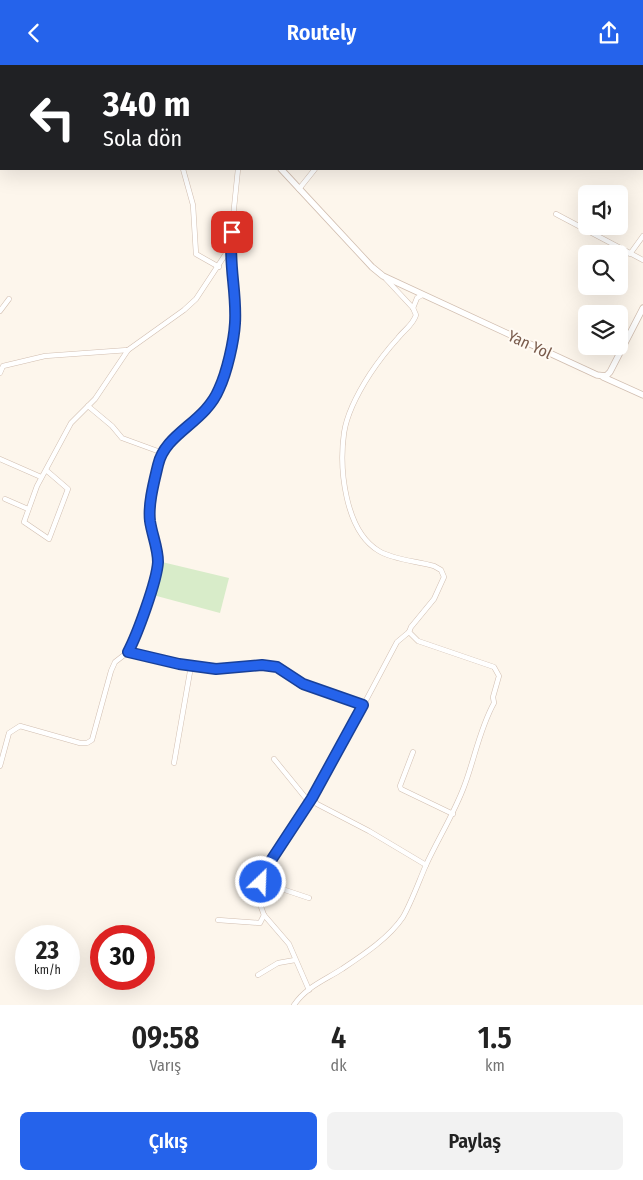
<!DOCTYPE html>
<html lang="tr">
<meta charset="utf-8">
<style>
:root{--surface:#fff;--page:#f2f2f2;--text:#222;--muted:#767676;--accent:#2563eb}
body{margin:0;font-family:"Fira Sans Condensed",sans-serif;background:var(--page);color:var(--text);height:100vh;display:flex;flex-direction:column;font-size:19px;white-space:nowrap}
*{box-sizing:border-box;margin:0}
p{font-size:16px;color:var(--muted)}
.icon{flex:none;width:28px;height:28px;fill:none;stroke:currentColor;stroke-width:2;stroke-linecap:round;stroke-linejoin:round}
.map{position:relative;height:940px;overflow:hidden}
.panel{display:flex;flex-direction:column;background:var(--surface);flex:1}
.panel>*{flex:none}
.top-card{position:absolute;left:0px;top:0px;width:644px;height:105px;box-shadow:0 5px 20px #0002;background:#202124;color:#fff;overflow:hidden}
.fabs{position:absolute;left:578px;top:120px;display:grid;gap:10px}
.fabs a{display:grid;place-items:center;width:50px;height:50px;border-radius:8px;background:var(--surface);box-shadow:0 5px 20px #0002;font-size:25px}
.speed{position:absolute;left:15px;top:860px;display:flex;gap:10px;font-size:25px;font-weight:700;text-align:center}
.speed>*{display:grid;place-content:center;width:65px;height:65px;border-radius:50%;background:var(--surface);box-shadow:0 5px 20px #0002;line-height:1}
.speed small{font-size:12px;font-weight:400}
.speed .limit{border:8px solid #d22;background:#fff;color:#111}
.pin{position:absolute;display:grid;place-items:center;width:42px;height:42px;color:#fff;margin:-21px;border-radius:10px;box-shadow:0 2px 8px #0006}
.me{position:absolute;width:55px;margin:-28px;rotate:24deg;stroke-linejoin:round;filter:drop-shadow(0 0 4px #0008)}
.turn{display:flex;align-items:center;gap:18px;height:105px;padding:0 20px;font-size:22px}
.turn .icon{width:65px;height:65px;stroke-width:2.5}
.turn b{display:block;font-size:35px;line-height:42px}
.eta{display:flex;justify-content:space-evenly;align-items:center;height:85px;text-align:center}
.eta b{font-size:30px;font-weight:600;line-height:35px}
.primary-button{display:flex;gap:10px;margin-top:auto;padding:10px 20px}
.primary-button a{flex:1;height:58px;border-radius:8px;background:var(--accent);color:#fff;font-size:20px;font-weight:600;line-height:58px;text-align:center}
.primary-button a+a{background:var(--page);color:var(--text)}
header{display:flex;justify-content:space-between;align-items:center;height:65px;padding:0 20px;background:var(--accent);color:#fff;font-size:22px;font-weight:600}
.map>svg:first-child{display:block}
.green{fill:#d8ecc9}
.lines{fill:none;stroke-linecap:round;stroke-linejoin:round}
.minor-casing{stroke:#d1beb0;stroke-width:5.5}
.tertiary-casing{stroke:#d1beb0;stroke-width:7}
.minor{stroke:#fff;stroke-width:4.5}
.tertiary{stroke:#fff;stroke-width:5.5}
.route-casing{stroke:#184099;stroke-width:12}
.route{stroke:#2563eb;stroke-width:9}
.labels{text-anchor:middle;stroke-width:4;stroke-linejoin:round;paint-order:stroke}
.street-label{font-size:16px;fill:#7a5c4d;stroke:#fffaf3}
</style>
<header><svg class="icon" aria-label="back" viewBox="0 0 24 24"><path d="M15 5l-7 7 7 7"/></svg>Routely<svg class="icon" aria-label="share" viewBox="0 0 24 24"><path d="M12 15V3M7 8l5-5 5 5M5 13v7h14v-7"/></svg></header>
<div class="map">
<svg width="643" height="940" viewBox="0 0 643 940">
<rect width="100%" height="100%" fill="#fdf6ec"/>
<!-- green -->
<path class="green" d="M162,497L229,513L220,548L153,530Z"/>
<g class="lines">
<defs>
<g id="minor">
<path d="M589,0L590,1"/>
<path d="M315,1V0"/>
<path d="M394,1L395,0"/>
<path d="M486,1V0"/>
<path d="M606,1L607,0"/>
<path d="M183,104L193,140L196,189L219,202"/>
<path d="M299,124L315,104"/>
<path d="M556,149L643,195"/>
<path d="M630,189L643,171"/>
<path d="M386,214L413,243L416,250C413,260 404,265 398,273C388,284 378,297 370,309C359,326 347,348 344,368C339,404 345,466 379,486C394,495 417,496 434,501L441,505L444,512L434,534L411,562L409,567L418,576L494,602L499,611L493,632L494,638C480,663 475,692 465,719C455,747 439,772 426,800"/>
<path d="M413,243L417,233L422,230"/>
<path d="M0,246L9,234"/>
<path d="M0,308L3,301L45,291L128,285L184,245L196,234L229,184"/>
<path d="M88,341L112,361L122,373L163,388"/>
<path d="M0,394L41,412"/>
<path d="M46,405L68,424L49,474L24,457L37,421L71,358L95,334L128,285"/>
<path d="M5,434L28,444"/>
<path d="M128,587L179,599L216,604L262,600L277,602L303,619L363,640"/>
<path d="M413,687L400,721L401,724L453,749"/>
<path d="M274,694L309,737"/>
<path d="M174,698L191,601"/>
<path d="M0,701L9,668L20,661L80,678H87L92,675L111,606L115,597L128,587L135,574L156,511L158,488L149,448L159,397L171,375L195,357L213,335L219,325L231,282L235,259L230,182L238,104"/>
<path d="M261,817L309,833"/>
<path d="M218,855L260,858L264,850"/>
<path d="M258,910L278,898L295,895"/>
<path d="M309,925L289,879L264,850L260,839L261,817L270,797L312,733"/>
<path d="M294,940C306,922 325,915 342,904C363,890 389,873 403,852C412,836 419,816 426,800L369,766L317,739L312,733L346,673L397,577L409,567"/>
</g>
<g id="tertiary">
<path d="M211,0L212,1"/>
<path d="M281,104L372,202L383,211L597,310L606,311L610,307L643,243"/>
<path d="M603,312L643,330"/>
</g>
</defs>
<!-- minor casing -->
<use href="#minor" class="minor-casing"/>
<!-- tertiary casing -->
<use href="#tertiary" class="tertiary-casing"/>
<!-- minor -->
<use href="#minor" class="minor"/>
<!-- tertiary -->
<use href="#tertiary" class="tertiary"/>
</g>
<g class="lines">
<defs>
<path id="route" d="M232,167C228,198 237,227 235,258C234,276 227,307 219,324C205,358 165,368 158,400C154,417 148,439 150,456C152,470 158,483 158,497C157,516 137,570 128,587L179,599L216,604L262,600L277,602L303,619L363,640L312,733L270,797L261,817"/>
</defs>
<!-- route casing -->
<use href="#route" class="route-casing"/>
<!-- route -->
<use href="#route" class="route"/>
</g>
<g class="labels">
<!-- street labels -->
<g class="street-label">
<text transform="translate(530 279) rotate(25)" y="6">Yan Yol</text>
</g>
</g>
</svg>
<div class="fabs">
<a><svg class="icon" aria-label="sound" viewBox="0 0 24 24"><path d="M4 9h4l5-4v14l-5-4H4zM17 9q2 3 0 6"/></svg></a>
<a><svg class="icon" aria-label="search" viewBox="0 0 24 24"><circle cx="10" cy="10" r="6"/><path d="M15 15l6 6"/></svg></a>
<a><svg class="icon" aria-label="layers" viewBox="0 0 24 24"><path d="M12 4l9 5-9 5-9-5zM3 14l9 5 9-5"/></svg></a>
</div>
<div class="speed"><div>23<small>km/h</small></div><div class="limit">30</div></div>
<div class="pin" style="left:232px;top:167px;background:#d93025"><svg class="icon" aria-label="arrive" viewBox="0 0 24 24"><path d="M6 21V4h12l-3 4 3 4H6"/></svg></div>
<svg class="me" style="left:261px;top:817px" viewBox="-20 -20 40 40"><circle r="17" fill="#2563eb" stroke="#fff" stroke-width="3"/><path d="M0-11L8 9 0 5-8 9z" fill="#fff"/></svg>
<div class="top-card">
<div class="turn"><svg class="icon" aria-label="left" viewBox="0 0 24 24"><path d="M17 20v-9H6M10 6l-5 5 5 5"/></svg><div><b>340 m</b>Sola dön</div></div>
</div>
</div>
<section class="panel">
<div class="eta">
<div><b>09:58</b><p>Varış</p></div>
<div><b>4</b><p>dk</p></div>
<div><b>1.5</b><p>km</p></div>
</div>
<div class="primary-button"><a>Çıkış</a><a>Paylaş</a></div>
</section>
